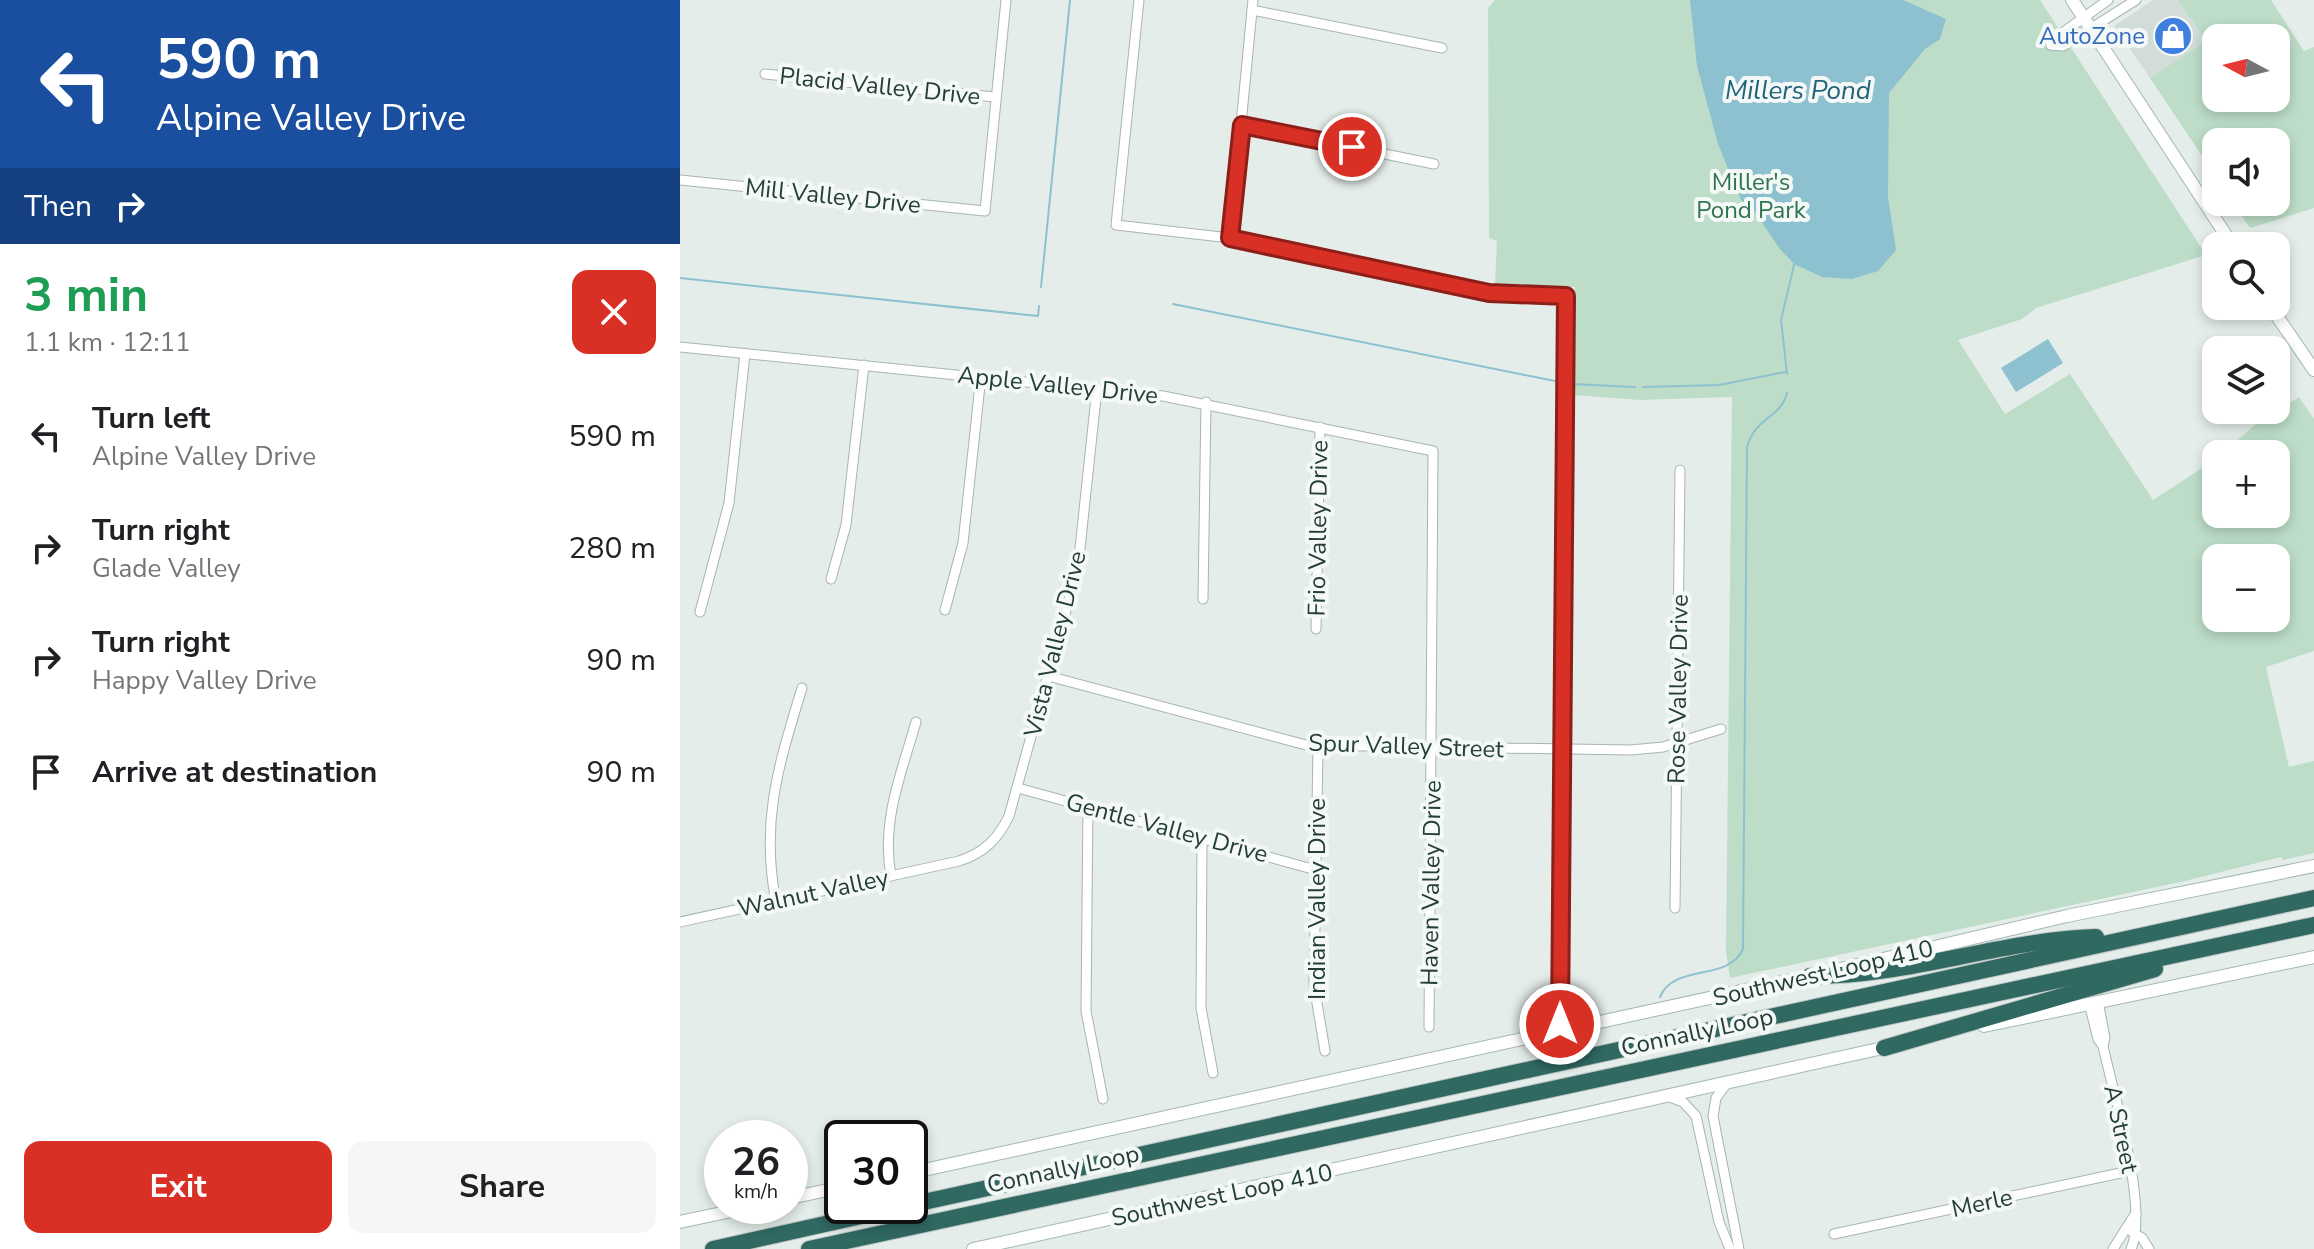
<!DOCTYPE html>
<meta charset="utf-8">
<style>
:root{--surface:#fff;--page:#f6f6f6;--text:#202124;--muted:#757577;--accent:#d93025}
body{margin:0;font-family:"Nunito Sans",sans-serif;background:var(--page);color:var(--text);height:100vh;display:flex;flex-direction:column;font-size:30px;white-space:nowrap}
*{box-sizing:border-box;margin:0}
p{font-size:26px;color:var(--muted)}
.icon{flex:none;width:44px;height:44px;fill:none;stroke:currentColor;stroke-width:2;stroke-linecap:round;stroke-linejoin:round}
.map{position:relative;flex:1;overflow:hidden}
.sheet{display:flex;flex-direction:column;background:var(--surface);width:680px}
.sheet>*{flex:none}
.banner{background:#1a4fa0;color:#fff;overflow:hidden}
.needle{width:52px;rotate:277deg}
.controls{position:absolute;left:1522px;top:24px;display:grid;gap:16px}
.controls a{display:grid;place-items:center;width:88px;height:88px;border-radius:16px;background:var(--surface);box-shadow:0 4px 12px #0003;font-size:40px}
.speed{position:absolute;left:24px;top:1120px;display:flex;gap:16px;font-size:40px;font-weight:700;text-align:center}
.speed>*{display:grid;place-content:center;width:104px;height:104px;border-radius:50%;background:var(--surface);box-shadow:0 4px 12px #0003;line-height:1}
.speed small{font-size:20px;font-weight:400}
.speed .limit{border:4px solid #111;border-radius:12px;background:#fff;color:#111}
.pin{position:absolute;display:grid;place-items:center;width:68px;height:68px;color:#fff;margin:-34px;border:4px solid #fff;border-radius:50%;box-shadow:0 2px 8px #0007}
.me{position:absolute;width:88px;margin:-44px;rotate:0deg;stroke-linejoin:round;filter:drop-shadow(0 0 6px #0008)}
.turn{display:flex;align-items:center;gap:28px;height:168px;padding:0 24px;font-size:36px}
.turn .icon{width:104px;height:104px;stroke-width:2.5}
.turn b{display:block;font-size:56px;line-height:68px}
.then{display:flex;align-items:center;height:76px;padding:0 24px;background:#0003;gap:16px;font-size:30px}
.round{display:grid;place-items:center;flex:none;width:84px;height:84px;border-radius:16px;background:var(--page)}
.head{display:flex;align-items:center;justify-content:space-between;height:136px;padding:0 24px}
h1{font-size:48px;font-weight:700;line-height:60px;color:#1e9e55}
.button{display:flex;gap:16px;margin-top:auto;padding:16px 24px}
.button a{flex:1;height:92px;border-radius:16px;background:var(--accent);color:#fff;font-size:32px;font-weight:700;line-height:92px;text-align:center}
.button a+a{background:var(--page);color:var(--text)}
ul{padding:0;list-style:none}
li{display:flex;align-items:center;gap:24px;height:112px;padding:0 24px}
li div{flex:1}
li b{display:block;font-size:30px}
li em{font-style:normal}
main{display:flex;flex:1;min-height:0}
.map>svg:first-child{display:block}
.built{fill:#d2ddd9}
.green{fill:#bdddc8;fill-rule:evenodd}
.water{fill:#8ec1d0}
.lines{fill:none;stroke-linecap:round;stroke-linejoin:round}
.stream{stroke:#8ec1d0;stroke-width:2}
.minor-casing{stroke:#a7b5b1;stroke-width:11}
.secondary-casing{stroke:#a2b8b2;stroke-width:14}
.motorway-casing{stroke:#c2c9c8;stroke-width:18}
.minor{stroke:#fff;stroke-width:9}
.secondary{stroke:#fff;stroke-width:12}
.motorway{stroke:#306962;stroke-width:16}
.route-casing{stroke:#8d1f18;stroke-width:20}
.route{stroke:#d93025;stroke-width:14}
.labels{text-anchor:middle;stroke-width:8;stroke-linejoin:round;paint-order:stroke}
.shop-label{font-size:24px;fill:#366cbe;stroke:#f4f9f7;text-anchor:end}
.street-label{font-size:24px;fill:#243e39;stroke:#f4f9f7}
.park-label{font-size:24px;fill:#2f744f;stroke:#f4f9f7}
.water-label{font-size:26px;font-style:italic;fill:#1f6379;stroke:#f4f9f7}
</style>
<main>
<section class="sheet">
<div class="banner">
<div class="turn"><svg class="icon" aria-label="left" viewBox="0 0 24 24"><path d="M17 20v-9H6M10 6l-5 5 5 5"/></svg><div><b>590 m</b>Alpine Valley Drive</div></div>
<div class="then">Then<svg class="icon" aria-label="right" viewBox="0 0 24 24"><path d="M7 20v-9h11M14 6l5 5-5 5"/></svg></div>
</div>
<div class="head"><div><h1>3 min</h1><p>1.1 km · 12:11</p></div><a class="round" style="background:#d93025;color:#fff"><svg class="icon" aria-label="close" viewBox="0 0 24 24"><path d="M6 6l12 12M18 6L6 18"/></svg></a></div>
<ul>
<li><svg class="icon" aria-label="left" viewBox="0 0 24 24"><path d="M17 20v-9H6M10 6l-5 5 5 5"/></svg><div><b>Turn left</b><p>Alpine Valley Drive</p></div><em>590 m</em></li>
<li><svg class="icon" aria-label="right" viewBox="0 0 24 24"><path d="M7 20v-9h11M14 6l5 5-5 5"/></svg><div><b>Turn right</b><p>Glade Valley</p></div><em>280 m</em></li>
<li><svg class="icon" aria-label="right" viewBox="0 0 24 24"><path d="M7 20v-9h11M14 6l5 5-5 5"/></svg><div><b>Turn right</b><p>Happy Valley Drive</p></div><em>90 m</em></li>
<li><svg class="icon" aria-label="arrive" viewBox="0 0 24 24"><path d="M6 21V4h12l-3 4 3 4H6"/></svg><div><b>Arrive at destination</b></div><em>90 m</em></li>
</ul>
<div class="button"><a>Exit</a><a>Share</a></div>
</section>
<div class="map">
<svg width="1634" height="1249" viewBox="0 0 1634 1249">
<rect width="100%" height="100%" fill="#e4ede9"/>
<!-- built -->
<path class="built" d="M1473,0H1498L1526,41L1470,78L1434,26Z"/>
<!-- green -->
<g class="green">
<path d="M815,0H1360L1526,255L1356,308L1342,319L1278,340L1325,414L1390,374L1473,500L1536,459V514H1596V454H1543L1572,427L1619,397L1634,419V651L1586,667L1609,767L1634,761V853L1603,860L1601,857L1505,881L1050,978L1046,952L1052,397L960,400L893,395L895,287L815,286L817,241L809,238L808,8ZM1536,558H1596V618H1536Z"/>
<path d="M1498,0H1591L1624,51L1634,47V208L1570,228L1552,202H1596V142H1536V177L1470,78L1526,41ZM1536,38H1596V98H1536Z"/>
</g>
<!-- water -->
<g class="water">
<path d="M1010,0H1223L1266,19L1260,39L1245,49L1209,93L1208,197L1216,250L1198,271L1172,279L1142,277L1114,264L1100,249L1074,211L1061,200L1038,144L1017,66Z"/>
<path d="M1368,339L1383,363L1336,392L1321,368Z"/>
</g>
<g class="lines">
<!-- stream -->
<g class="stream">
<path d="M0,278L358,316L359,306"/>
<path d="M361,287L390,0"/>
<path d="M493,304L875,381"/>
<path d="M1107,374L1101,320L1115,261"/>
<path d="M892,384L955,387"/>
<path d="M963,387L1039,385L1105,372"/>
<path d="M980,997C994,963 1049,982 1063,949L1067,447C1076,416 1101,418 1107,393"/>
</g>
<defs>
<g id="minor">
<path d="M459,0L436,225L550,238L809,293L886,296L880,1033"/>
<path d="M572,10L762,48"/>
<path d="M1371,45L1383,46L1456,0"/>
<path d="M1371,45L1374,39L1428,0"/>
<path d="M85,74L315,97"/>
<path d="M562,125L754,164"/>
<path d="M0,180L305,211L326,0"/>
<path d="M550,238L573,0"/>
<path d="M0,347L483,396L753,451L749,1027"/>
<path d="M151,579L166,525L184,365"/>
<path d="M523,599L526,402"/>
<path d="M265,610L283,543L301,376"/>
<path d="M20,612L49,503L65,354"/>
<path d="M636,629L640,427"/>
<path d="M368,676L626,745L951,750L983,747L1041,729"/>
<path d="M638,747L634,985L645,1051"/>
<path d="M338,788L636,870"/>
<path d="M408,805L406,1011L423,1099"/>
<path d="M522,837L521,1008L533,1073"/>
<path d="M211,876C201,822 221,774 236,722"/>
<path d="M96,902C80,821 99,764 122,688"/>
<path d="M995,908L1000,470"/>
<path d="M0,922L279,861C304,853 318,839 329,816L398,567L417,388"/>
<path d="M1418,1001L1425,1038L1423,1046"/>
<path d="M1409,1003L1418,1039L1423,1046C1433,1093 1469,1208 1451,1249"/>
<path d="M1047,1083L1036,1098L1033,1116L1059,1249"/>
<path d="M987,1096L1003,1102L1016,1116L1039,1222L1050,1249"/>
<path d="M1452,1232L1462,1238L1469,1249"/>
<path d="M1154,1234L1450,1171"/>
<path d="M1433,1249L1456,1213"/>
</g>
<g id="secondary">
<path d="M1392,0L1553,246"/>
<path d="M1590,306L1634,370"/>
<path d="M1156,970L1387,916L1634,866"/>
<path d="M1304,1026L1634,957"/>
<path d="M230,1173L1139,974"/>
<path d="M110,1198L162,1187"/>
<path d="M0,1222L75,1206"/>
<path d="M293,1249L1212,1046"/>
</g>
<g id="motorway">
<path d="M1130,976C1227,977 1320,940 1416,937"/>
<path d="M1204,1048L1475,969"/>
<path d="M230,1205L1634,898"/>
<path d="M33,1249L226,1206"/>
<path d="M129,1249L1634,925"/>
</g>
</defs>
<!-- minor casing -->
<use href="#minor" class="minor-casing"/>
<!-- secondary casing -->
<use href="#secondary" class="secondary-casing"/>
<!-- motorway casing -->
<use href="#motorway" class="motorway-casing"/>
<!-- minor -->
<use href="#minor" class="minor"/>
<!-- secondary -->
<use href="#secondary" class="secondary"/>
<!-- motorway -->
<use href="#motorway" class="motorway"/>
</g>
<g class="lines">
<defs>
<path id="route" d="M672,147L562,125L550,238L809,293L886,296L880,1024"/>
</defs>
<!-- route casing -->
<use href="#route" class="route-casing"/>
<!-- route -->
<use href="#route" class="route"/>
</g>
<!-- icons -->
<defs>
<symbol id="shop-disc" viewBox="-11 -11 22 22"><circle r="9.5" fill="#3f7fe0" stroke="#f4f9f7"/><path d="M-5-2.5h2.3a2.7 3.5 0 0 1 5.4 0H5L5.5 6h-11ZM-1.5-2.5h3a1.5 2.3 0 0 0-3 0Z" fill="#fff"/></symbol>
</defs>
<g fill-rule="evenodd">
<use href="#shop-disc" x="1471" y="14" width="44" height="44"/>
</g>
<g class="labels">
<!-- shop labels -->
<g class="shop-label">
<text x="1465" y="44">AutoZone</text>
</g>
<!-- street labels -->
<g class="street-label">
<text transform="translate(200 86) rotate(6)" y="8">Placid Valley Drive</text>
<text transform="translate(153 196) rotate(6)" y="8">Mill Valley Drive</text>
<text transform="translate(378 385) rotate(6)" y="8">Apple Valley Drive</text>
<text transform="translate(638 528) rotate(-89)" y="8">Frio Valley Drive</text>
<text transform="translate(375 644) rotate(-76)" y="8">Vista Valley Drive</text>
<text transform="translate(998 689) rotate(-89)" y="8">Rose Valley Drive</text>
<text transform="translate(726 746) rotate(2)" y="8">Spur Valley Street</text>
<text transform="translate(487 828) rotate(15)" y="8">Gentle Valley Drive</text>
<text transform="translate(751 883) rotate(-89)" y="8">Haven Valley Drive</text>
<text transform="translate(133 893) rotate(-12)" y="8">Walnut Valley</text>
<text transform="translate(637 899) rotate(-90)" y="8">Indian Valley Drive</text>
<text transform="translate(1143 973) rotate(-13)" y="8">Southwest Loop 410</text>
<text transform="translate(1017 1032) rotate(-12)" y="8">Connally Loop</text>
<text transform="translate(1441 1129) rotate(78)" y="8">A Street</text>
<text transform="translate(383 1169) rotate(-12)" y="8">Connally Loop</text>
<text transform="translate(542 1195) rotate(-12)" y="8">Southwest Loop 410</text>
<text transform="translate(1302 1203) rotate(-12)" y="8">Merle</text>
</g>
<!-- park labels -->
<g class="park-label">
<text x="1071" y="190">Miller's<tspan x="1071" dy="28">Pond Park</tspan></text>
</g>
<!-- water labels -->
<g class="water-label">
<text x="1118" y="99">Millers Pond</text>
</g>
</g>
</svg>
<div class="controls">
<a><svg class="needle" viewBox="-14 -14 28 28"><path d="M0-13l5 13h-10z" fill="#e53935"/><path d="M0 13l5-13h-10z" fill="#757577"/></svg></a>
<a><svg class="icon" aria-label="sound" viewBox="0 0 24 24"><path d="M4 9h4l5-4v14l-5-4H4zM17 9q2 3 0 6"/></svg></a>
<a><svg class="icon" aria-label="search" viewBox="0 0 24 24"><circle cx="10" cy="10" r="6"/><path d="M15 15l6 6"/></svg></a>
<a><svg class="icon" aria-label="layers" viewBox="0 0 24 24"><path d="M12 4l9 5-9 5-9-5zM3 14l9 5 9-5"/></svg></a>
<a>+</a>
<a>−</a>
</div>
<div class="speed"><div>26<small>km/h</small></div><div class="limit">30</div></div>
<div class="pin" style="left:672px;top:147px;background:#d93025"><svg class="icon" aria-label="arrive" viewBox="0 0 24 24"><path d="M6 21V4h12l-3 4 3 4H6"/></svg></div>
<svg class="me" style="left:880px;top:1024px" viewBox="-20 -20 40 40"><circle r="17" fill="#d93025" stroke="#fff" stroke-width="3"/><path d="M0-11L8 9 0 5-8 9z" fill="#fff"/></svg>
</div>
</main>
